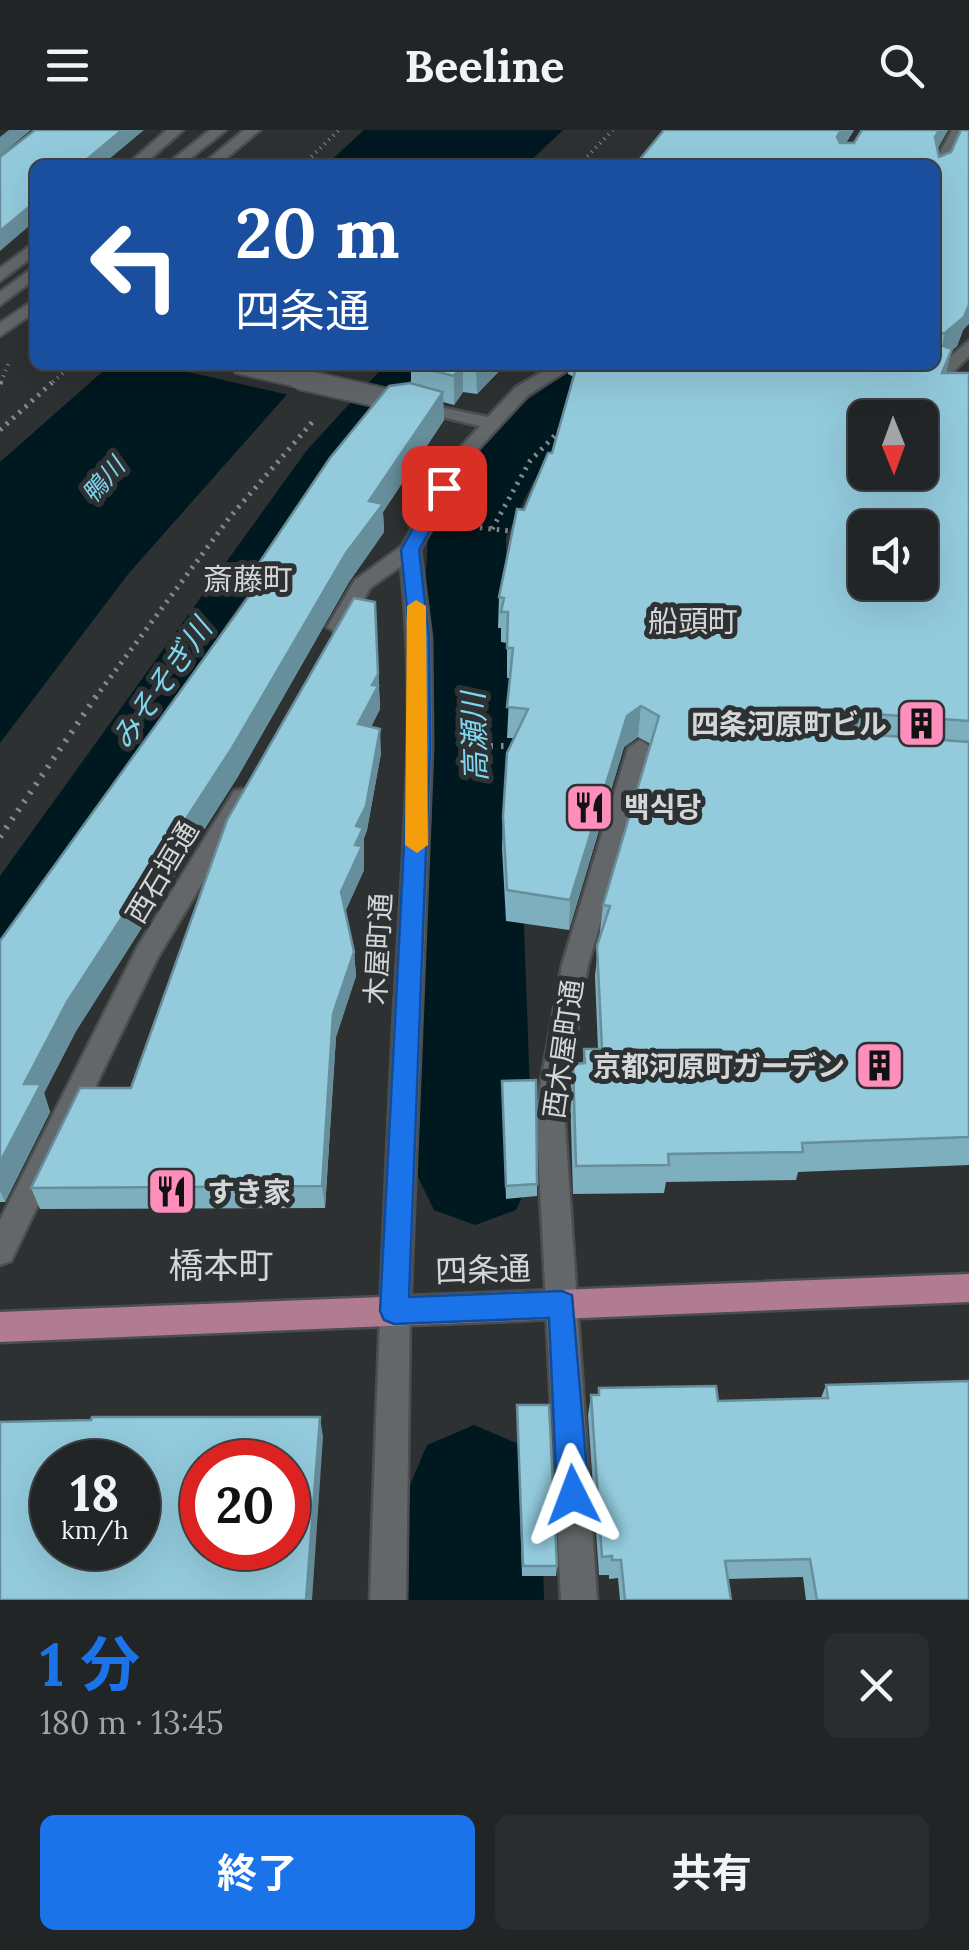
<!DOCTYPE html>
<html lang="ja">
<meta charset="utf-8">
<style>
:root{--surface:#222526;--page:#2a2d2e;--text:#f1f3f6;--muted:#a2a5a7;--line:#3f4243;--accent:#1a73e8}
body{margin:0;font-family:Lora,"Noto Sans JP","Noto Sans KR",serif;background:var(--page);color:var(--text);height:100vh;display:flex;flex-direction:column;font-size:38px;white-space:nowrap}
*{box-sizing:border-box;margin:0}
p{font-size:32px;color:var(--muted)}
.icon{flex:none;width:55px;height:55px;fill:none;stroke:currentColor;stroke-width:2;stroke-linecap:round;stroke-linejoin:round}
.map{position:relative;height:1470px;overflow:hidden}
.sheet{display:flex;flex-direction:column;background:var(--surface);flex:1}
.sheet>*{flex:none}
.guide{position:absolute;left:30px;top:30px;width:910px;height:210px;border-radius:15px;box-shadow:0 10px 40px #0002,0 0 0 2px var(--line);background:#1a4fa0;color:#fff;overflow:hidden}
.needle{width:65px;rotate:179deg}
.controls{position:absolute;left:848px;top:270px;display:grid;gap:20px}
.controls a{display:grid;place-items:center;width:90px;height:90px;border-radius:15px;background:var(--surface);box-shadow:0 10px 40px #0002,0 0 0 2px var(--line);font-size:50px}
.speed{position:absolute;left:30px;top:1310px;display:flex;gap:20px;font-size:50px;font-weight:700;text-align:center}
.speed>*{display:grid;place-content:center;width:130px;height:130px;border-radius:50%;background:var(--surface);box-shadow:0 10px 40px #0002,0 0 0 2px var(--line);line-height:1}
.speed small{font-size:25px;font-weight:400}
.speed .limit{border:15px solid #d22;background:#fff;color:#111}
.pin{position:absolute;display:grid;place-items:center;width:85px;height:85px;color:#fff;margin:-42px;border-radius:20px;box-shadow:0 5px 15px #0006}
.me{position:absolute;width:110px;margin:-55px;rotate:357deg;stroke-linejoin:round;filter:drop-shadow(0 0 8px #0008)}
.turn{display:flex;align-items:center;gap:35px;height:210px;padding:0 40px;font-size:45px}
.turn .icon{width:130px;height:130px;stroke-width:2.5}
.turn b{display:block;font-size:70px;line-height:85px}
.round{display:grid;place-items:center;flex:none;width:105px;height:105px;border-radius:15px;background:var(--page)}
.overview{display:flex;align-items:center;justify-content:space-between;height:170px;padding:0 40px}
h1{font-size:60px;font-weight:700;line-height:75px;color:var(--accent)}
.action{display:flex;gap:20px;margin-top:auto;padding:20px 40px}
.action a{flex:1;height:115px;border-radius:15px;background:var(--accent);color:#fff;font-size:40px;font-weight:700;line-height:115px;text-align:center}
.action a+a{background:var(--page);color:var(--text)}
header{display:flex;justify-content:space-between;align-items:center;height:130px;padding:0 40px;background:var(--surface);font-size:45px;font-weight:700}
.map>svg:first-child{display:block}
.water{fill:#001820}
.pier{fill:#2d3132}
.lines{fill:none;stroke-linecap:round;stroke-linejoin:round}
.river{fill:#001820;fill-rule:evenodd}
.minor-casing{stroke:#4a4e4f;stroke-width:5}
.major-casing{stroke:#4a4e4f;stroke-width:5}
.path-far2{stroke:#86898a;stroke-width:4;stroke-dasharray:1 5;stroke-linecap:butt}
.path-far1{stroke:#86898a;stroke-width:5;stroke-dasharray:2.5 6;stroke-linecap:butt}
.path{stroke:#86898a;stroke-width:6;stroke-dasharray:2.5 8;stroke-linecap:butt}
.minor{fill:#636769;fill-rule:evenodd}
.major{fill:#b17c92;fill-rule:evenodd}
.minor-bridge-far1-casing{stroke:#4a4e4f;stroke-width:20;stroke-linecap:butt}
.minor-bridge-casing{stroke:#4a4e4f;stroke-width:24;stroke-linecap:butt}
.minor-bridge-far1{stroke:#636769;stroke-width:16}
.minor-bridge{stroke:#636769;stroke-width:20}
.wall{fill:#7eafbe}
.shaded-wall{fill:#678e9b}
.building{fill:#93cbdd;stroke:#678e9b;stroke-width:2.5;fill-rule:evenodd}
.route{fill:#1a73e8;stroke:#114b97;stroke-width:2.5}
.slow{fill:#f59e0b}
.labels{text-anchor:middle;stroke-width:10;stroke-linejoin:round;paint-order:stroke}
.far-water-label{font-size:25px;font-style:italic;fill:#7ed6f1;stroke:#2d3132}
.poi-label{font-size:28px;font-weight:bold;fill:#d4d6d7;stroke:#2d3132;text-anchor:end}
.street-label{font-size:28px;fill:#d4d6d7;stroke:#2d3132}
.neighbourhood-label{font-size:30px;fill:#d4d6d7;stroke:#2d3132}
.water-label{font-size:30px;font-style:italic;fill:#7ed6f1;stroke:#2d3132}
.near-street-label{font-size:32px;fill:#d4d6d7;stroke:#2d3132}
.near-neighbourhood-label{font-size:35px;fill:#d4d6d7;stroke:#2d3132}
</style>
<header><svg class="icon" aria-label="menu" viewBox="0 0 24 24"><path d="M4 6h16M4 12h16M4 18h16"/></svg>Beeline<svg class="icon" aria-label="search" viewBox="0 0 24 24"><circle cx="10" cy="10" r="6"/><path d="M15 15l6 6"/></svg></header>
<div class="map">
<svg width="969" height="1470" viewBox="0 0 969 1470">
<rect width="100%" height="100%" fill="#2d3132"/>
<!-- water -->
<g class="water">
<path d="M364,0H563L526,35H326Z"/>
<path d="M110,235H313L129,443L0,613V332Z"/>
<path d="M385,235H423L301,386L0,822V746L307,320Z"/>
</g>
<!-- pier -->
<path class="pier" d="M157,235H310L318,237L293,266Z"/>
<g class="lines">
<!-- river -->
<g class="river">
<path d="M579,235H659L649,250L570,305L533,352L506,407V475L526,687L524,796L533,1045L516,1080L475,1095L434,1080L417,1045L422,796L432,687L424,475L428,407L471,330L520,275Z"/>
<path d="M474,1295L521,1315L541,1362L544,1470H404L407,1362L427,1315Z"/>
</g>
<defs>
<g id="minor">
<path d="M167,0H183L143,35H127Z"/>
<path d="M210,0H226L182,35H166Z"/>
<path d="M244,0H260L218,35H202Z"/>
<path d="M952,0H966L942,46L935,50L933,35Z"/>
<path d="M35,112V125L0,151V138Z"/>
<path d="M35,136V149L0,175V162Z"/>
<path d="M35,169V182L0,206V193Z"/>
<path d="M969,211V226L950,245L911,235H940Z"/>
<path d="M554,235H576L528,265L471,327L420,420L431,508L432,617L410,1181L406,1470H370C376,1273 384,1077 394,881C402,733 417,584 401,436L370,458L346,502L338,504L327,497L355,450L402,416L454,325L480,296L405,278V270L488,287L516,257Z"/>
<path d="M640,610L652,618L588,835L564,979L597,1470H561L536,979L562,835L628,618Z"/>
<path d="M242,659L254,667L158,827L11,1131L0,1135V1090L138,816L234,661Z"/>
</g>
<path id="major" d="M969,1144V1172L0,1212V1182Z"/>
</defs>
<!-- minor casing -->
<use href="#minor" class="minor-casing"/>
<!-- major casing -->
<use href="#major" class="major-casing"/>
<!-- path-far2 -->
<g class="path-far2">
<path d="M303,35L339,0"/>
<path d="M579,35L613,0"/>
<path d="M1,252L9,232"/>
<path d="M53,252L72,235"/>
</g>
<!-- path-far1 -->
<g class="path-far1">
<path d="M0,254L2,249"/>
<path d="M0,300L56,249"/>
<path d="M463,396L520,402"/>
<path d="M492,399L530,331L562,298"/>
<path d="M95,568L230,387L315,289"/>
</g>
<!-- path -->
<g class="path">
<path d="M459,616H517"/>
<path d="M0,707L97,565"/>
</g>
<!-- minor -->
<use href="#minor" class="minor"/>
<!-- major -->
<use href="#major" class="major"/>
<defs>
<path id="minor-bridge-far1" d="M236,235L311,252"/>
<path id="minor-bridge" d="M299,249L401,272"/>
</defs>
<!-- minor-bridge-far1 casing -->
<use href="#minor-bridge-far1" class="minor-bridge-far1-casing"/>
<!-- minor-bridge casing -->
<use href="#minor-bridge" class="minor-bridge-casing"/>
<!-- minor-bridge-far1 -->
<use href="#minor-bridge-far1" class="minor-bridge-far1"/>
<!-- minor-bridge -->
<use href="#minor-bridge" class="minor-bridge"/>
</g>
<!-- wall -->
<g class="wall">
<path d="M664,0H854L846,13H854L862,0H948L937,19L963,200L957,216L951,221L946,243H969V1035L798,1042L796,1050L666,1052L664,1063L573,1064L570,963L573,934L583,933L584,919H598L595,846L603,775L651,614L638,607L624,617L569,800L506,791L502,718L503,687L514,608H507L510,548H507V513L501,512V498H498L499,467L524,380L552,323L574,247L568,244L569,235H935V35Z"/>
<path d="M411,235H505L477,264L463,262L454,275L443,272L444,290L383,382L384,402L349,452L237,648L76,901L44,963L50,982L5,1072H0V811L255,457L253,442L411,254Z"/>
<path d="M375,472L380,579L371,597L381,623L367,700L364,708V740L345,782L354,822L356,846L336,907L325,1078L40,1079L31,1058L131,958Z"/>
<path d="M502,964L537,1054V1066L506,1069Z"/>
<path d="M826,1255L969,1470H806L803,1447L728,1449L731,1470H620L618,1448L609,1449V1445H599L588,1285L591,1265H598L599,1258L718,1271L821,1268Z"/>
<path d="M517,1275L557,1436L556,1446H522Z"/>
</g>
<!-- shaded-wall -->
<g class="shaded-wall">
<path d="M9,0H31L0,26V7Z"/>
<path d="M122,0H144L102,35H80Z"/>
<path d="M841,0H854L833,33L837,7Z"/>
<path d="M939,0H948L930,33L935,7Z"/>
<path d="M35,72V91L0,121V101Z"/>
<path d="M969,175V194L963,200L957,216L951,221L945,248L939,231L945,203Z"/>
<path d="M461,235H463V262L454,275V246Z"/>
<path d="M505,235L477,264L476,236Z"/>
<path d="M443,262L444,290L383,382L384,402L349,452L237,648L76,901L44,963L50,982L5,1072L0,1061V1032L24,954L67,872L369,371Z"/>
<path d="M375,472L380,579L360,618L358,594Z"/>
<path d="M641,576L638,607L624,617L569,800L570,770L627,586Z"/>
<path d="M861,583L854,613L845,594Z"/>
<path d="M380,599L381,623L367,700L364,708V740L343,786L341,762L355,715L356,696Z"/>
<path d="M354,822L356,846L336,907L325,1078L322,1056L333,884Z"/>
<path d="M320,1287L323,1307L312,1470H306Z"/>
</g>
<!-- building -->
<g class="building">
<path d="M35,0H122L80,35H35V72L0,101V27Z"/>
<path d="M664,0H841L837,7L840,13H854L862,0H939L935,7L939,27L951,22L961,0H969V175L964,187L945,203L935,204V35H635Z"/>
<path d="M935,213L952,219L942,243H969V591L861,583L845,594L850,603L969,612V1007L802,1013L803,1022L668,1024L669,1035L576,1036L573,934L585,933L584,919H602L597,816L610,776L603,775L659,586L641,576L627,586L570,770L507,760L503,687L507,623L528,579L507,577L513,518H507L508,482H501L504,468L499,467L517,379L524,380L548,323H552L577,235H935ZM865,288H920V342H865ZM865,398H920V452H865Z"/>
<path d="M411,235H461L454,246Z"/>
<path d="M410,253L443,262L369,371L383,374L346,423L232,618L67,872L24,954H41L0,1032V811L265,444L253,442L330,328L389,256Z"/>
<path d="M354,468L375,472L378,544L372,555L378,556L358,594L380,599L366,676L356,696L363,698L355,715L362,716L341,762L354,822L333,884L322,1056L31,1058L80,958H131L227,690Z"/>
<path d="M536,950L537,1054L506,1056L502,951Z"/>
<path d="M969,1251V1470H817L810,1429L725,1431L731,1470H625L621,1430H612V1426L602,1427L591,1265H599V1258L716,1256L718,1271L828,1268L826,1255Z"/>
<path d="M517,1275H549L557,1436H523Z"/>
<path d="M92,1287H320L306,1470H0V1292L91,1290ZM52,1332H138V1418H52ZM202,1332H288V1418H202Z"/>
</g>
<!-- route -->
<path class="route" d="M444,352L453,358L419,420L429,508L430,618L409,1167L562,1161L572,1165L589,1365L584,1376L573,1381L562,1376L557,1365L549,1188L394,1194L384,1190L380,1181L409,618L410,508L401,420L436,358Z"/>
<!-- slow -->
<path class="slow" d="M416,470L426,476L428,715L417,723L405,715L407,476Z"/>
<!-- icons -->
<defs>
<symbol id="building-square" viewBox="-11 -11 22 22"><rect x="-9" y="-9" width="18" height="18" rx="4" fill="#fe8ebc" stroke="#2d3132"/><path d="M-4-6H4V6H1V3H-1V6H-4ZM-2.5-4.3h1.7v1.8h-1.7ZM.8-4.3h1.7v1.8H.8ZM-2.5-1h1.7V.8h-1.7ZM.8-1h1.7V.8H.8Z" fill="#111"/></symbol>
<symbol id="restaurant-square" viewBox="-11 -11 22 22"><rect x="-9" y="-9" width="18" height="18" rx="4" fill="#fe8ebc" stroke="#2d3132"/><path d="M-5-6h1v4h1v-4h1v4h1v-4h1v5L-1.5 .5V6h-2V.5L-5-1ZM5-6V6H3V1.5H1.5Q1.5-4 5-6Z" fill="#111"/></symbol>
</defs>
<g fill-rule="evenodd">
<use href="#building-square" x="894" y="566" width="55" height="55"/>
<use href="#restaurant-square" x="562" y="650" width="55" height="55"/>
<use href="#building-square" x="852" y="908" width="55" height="55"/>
<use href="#restaurant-square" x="144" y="1034" width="55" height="55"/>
</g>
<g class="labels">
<!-- far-water labels -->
<g class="far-water-label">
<text transform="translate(103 350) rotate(-49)" y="9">鴨川</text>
</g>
<!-- poi labels -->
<g class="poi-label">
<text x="887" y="604">四条河原町ビル</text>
<text x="624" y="687" text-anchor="start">백식당</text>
<text x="845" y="946">京都河原町ガーデン</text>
<text x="207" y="1072" text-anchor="start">すき家</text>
</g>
<!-- street labels -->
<g class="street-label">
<text transform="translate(162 742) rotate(-59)" y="10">西石垣通</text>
<text transform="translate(378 819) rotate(-87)" y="10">木屋町通</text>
<text transform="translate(563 919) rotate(-82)" y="10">西木屋町通</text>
</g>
<!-- neighbourhood labels -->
<g class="neighbourhood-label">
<text x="248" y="460">斎藤町</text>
<text x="693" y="502">船頭町</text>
</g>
<!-- water labels -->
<g class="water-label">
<text transform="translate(162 554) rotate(-55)" y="10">みそそぎ川</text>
<text transform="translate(475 607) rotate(-92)" y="10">高瀬川</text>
</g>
<!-- near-street labels -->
<g class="near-street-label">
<text transform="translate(483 1140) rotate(-2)" y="11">四条通</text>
</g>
<!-- near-neighbourhood labels -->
<g class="near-neighbourhood-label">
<text x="221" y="1148">橋本町</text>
</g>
</g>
</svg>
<div class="controls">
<a><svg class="needle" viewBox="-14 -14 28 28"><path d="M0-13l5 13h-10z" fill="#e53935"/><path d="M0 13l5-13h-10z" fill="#a2a5a7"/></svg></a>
<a><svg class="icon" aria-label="sound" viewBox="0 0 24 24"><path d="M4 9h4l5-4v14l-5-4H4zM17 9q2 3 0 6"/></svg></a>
</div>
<div class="speed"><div>18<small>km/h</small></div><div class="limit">20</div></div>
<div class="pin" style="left:444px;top:358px;background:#d93025"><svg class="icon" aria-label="arrive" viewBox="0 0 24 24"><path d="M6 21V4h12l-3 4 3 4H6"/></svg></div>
<svg class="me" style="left:573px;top:1365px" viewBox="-20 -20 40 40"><path d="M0-17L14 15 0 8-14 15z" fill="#1a73e8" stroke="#fff" stroke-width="4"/></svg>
<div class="guide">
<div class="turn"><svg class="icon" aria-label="left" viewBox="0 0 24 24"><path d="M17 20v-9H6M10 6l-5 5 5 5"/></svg><div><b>20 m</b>四条通</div></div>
</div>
</div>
<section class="sheet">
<div class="overview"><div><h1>1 分</h1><p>180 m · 13:45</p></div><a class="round"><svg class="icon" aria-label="close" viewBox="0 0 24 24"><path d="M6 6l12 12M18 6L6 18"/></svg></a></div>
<div class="action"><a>終了</a><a>共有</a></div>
</section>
